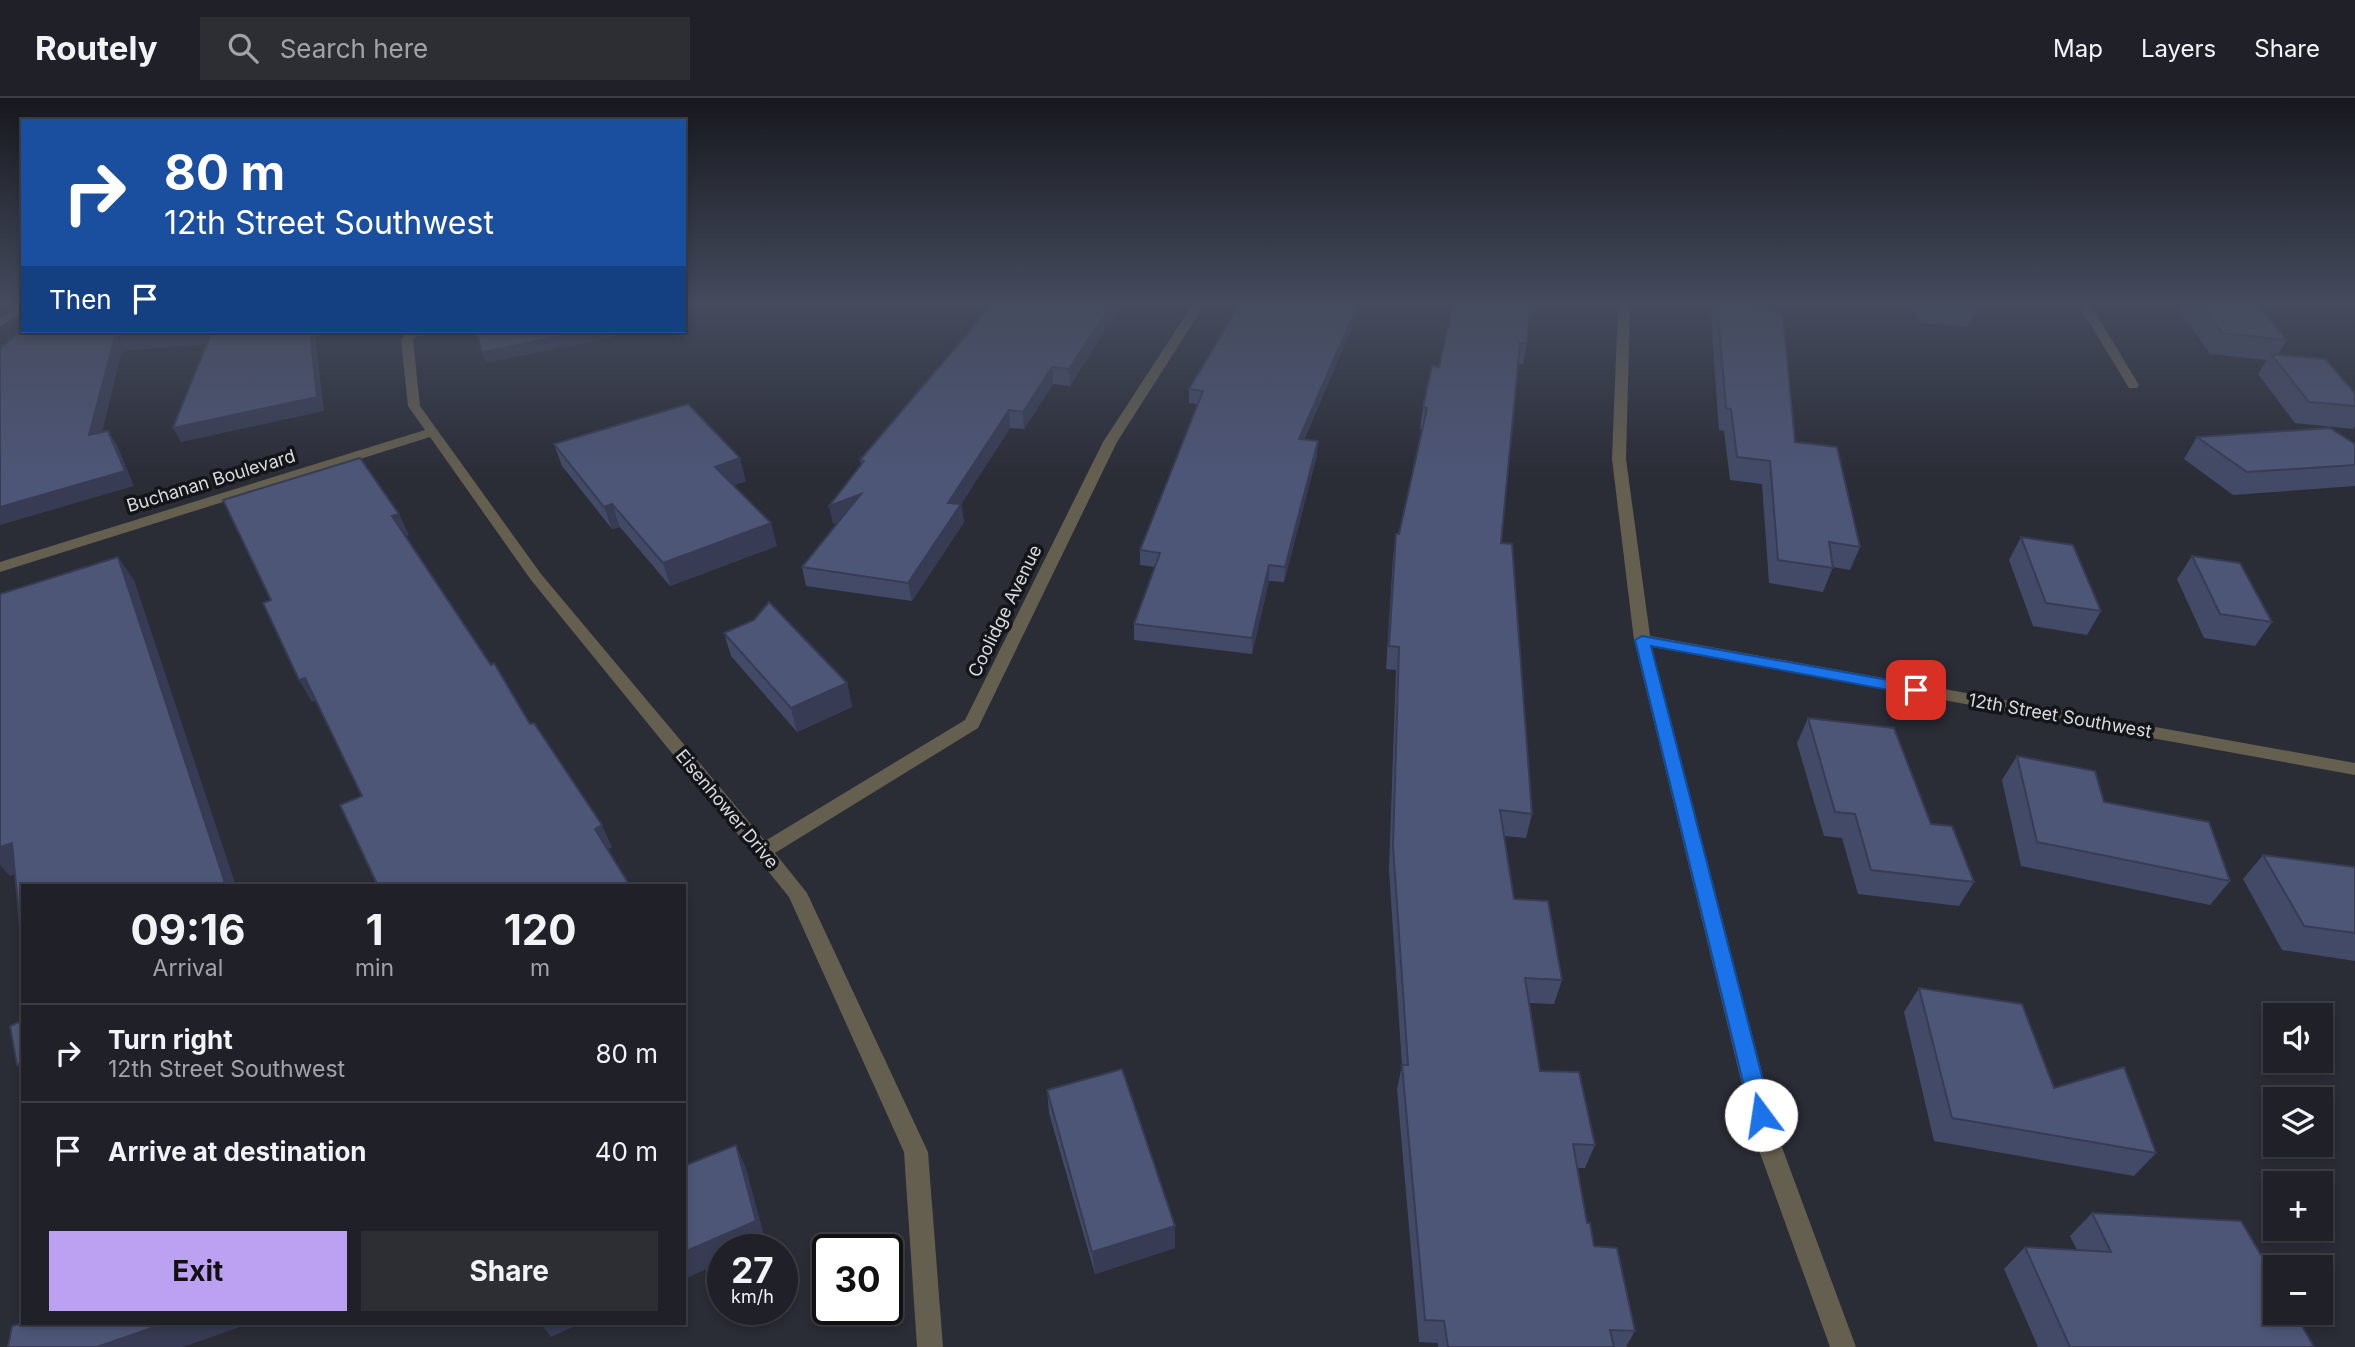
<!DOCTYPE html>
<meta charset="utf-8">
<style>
:root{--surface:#202128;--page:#2d2e34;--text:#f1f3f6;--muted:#a2a3a8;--line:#3d3e45;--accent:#bca0f2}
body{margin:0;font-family:Inter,sans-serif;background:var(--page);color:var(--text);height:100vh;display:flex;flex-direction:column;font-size:26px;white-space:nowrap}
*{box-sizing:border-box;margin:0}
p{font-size:23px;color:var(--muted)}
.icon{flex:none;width:38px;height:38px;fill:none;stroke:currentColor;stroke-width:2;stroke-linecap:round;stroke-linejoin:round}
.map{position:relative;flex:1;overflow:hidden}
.details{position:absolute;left:21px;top:786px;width:665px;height:441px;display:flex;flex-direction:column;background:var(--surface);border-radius:0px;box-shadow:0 4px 10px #0003,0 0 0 2px var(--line)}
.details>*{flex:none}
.guide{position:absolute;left:21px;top:21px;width:665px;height:214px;border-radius:0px;box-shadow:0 4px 10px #0003,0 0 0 2px var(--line);background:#1a4fa0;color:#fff;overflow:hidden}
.fabs{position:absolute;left:2263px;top:905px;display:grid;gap:14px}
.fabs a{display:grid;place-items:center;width:70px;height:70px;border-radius:0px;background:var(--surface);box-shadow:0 4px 10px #0003,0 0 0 2px var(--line);font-size:35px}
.speed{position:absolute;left:707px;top:1136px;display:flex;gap:14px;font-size:35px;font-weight:700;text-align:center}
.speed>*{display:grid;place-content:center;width:91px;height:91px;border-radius:50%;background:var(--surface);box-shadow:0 4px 10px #0003,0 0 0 2px var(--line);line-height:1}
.speed small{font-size:18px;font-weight:400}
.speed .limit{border:4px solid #111;border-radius:10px;background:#fff;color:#111}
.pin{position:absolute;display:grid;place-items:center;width:60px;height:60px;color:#fff;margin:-30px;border-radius:14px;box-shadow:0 4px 10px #0006}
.me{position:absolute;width:77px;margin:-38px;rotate:346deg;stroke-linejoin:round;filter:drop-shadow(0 0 5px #0008)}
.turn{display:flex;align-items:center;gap:24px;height:147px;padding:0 28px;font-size:32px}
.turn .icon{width:91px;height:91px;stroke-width:2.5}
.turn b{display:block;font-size:49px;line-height:60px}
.then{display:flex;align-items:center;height:66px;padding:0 28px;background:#0003;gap:14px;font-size:26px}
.eta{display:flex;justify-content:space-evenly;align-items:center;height:119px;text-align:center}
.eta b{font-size:42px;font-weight:700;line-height:49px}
.action{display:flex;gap:14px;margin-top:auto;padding:14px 28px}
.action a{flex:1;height:80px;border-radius:0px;background:var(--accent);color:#111;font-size:28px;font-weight:700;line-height:80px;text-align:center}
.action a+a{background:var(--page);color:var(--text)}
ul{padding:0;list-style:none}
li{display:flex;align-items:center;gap:21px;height:98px;padding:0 28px;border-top:2px solid var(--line)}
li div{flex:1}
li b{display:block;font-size:26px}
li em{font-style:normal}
header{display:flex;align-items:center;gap:42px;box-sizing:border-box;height:98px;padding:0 35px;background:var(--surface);border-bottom:2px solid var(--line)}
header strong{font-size:33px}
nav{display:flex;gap:38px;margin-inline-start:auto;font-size:24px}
.search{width:490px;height:63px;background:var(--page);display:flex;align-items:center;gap:18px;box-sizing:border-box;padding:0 24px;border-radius:0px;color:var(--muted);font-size:26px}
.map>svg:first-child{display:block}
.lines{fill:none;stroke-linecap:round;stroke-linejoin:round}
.service{fill:#655f4f;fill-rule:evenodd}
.minor{fill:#655f4f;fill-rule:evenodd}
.wall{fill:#434a67}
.shaded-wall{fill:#373c54}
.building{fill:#4e5678;stroke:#373c54;stroke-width:2}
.route{fill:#1a73e8;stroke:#114b97;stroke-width:2}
.labels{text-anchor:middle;stroke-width:7;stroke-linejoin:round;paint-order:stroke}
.street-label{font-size:18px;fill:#d8dae0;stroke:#141519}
</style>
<header>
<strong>Routely</strong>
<div class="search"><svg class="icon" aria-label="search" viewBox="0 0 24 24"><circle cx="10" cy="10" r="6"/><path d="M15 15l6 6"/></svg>Search here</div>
<nav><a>Map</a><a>Layers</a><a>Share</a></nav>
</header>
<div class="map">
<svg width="2355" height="1249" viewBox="0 0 2355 1249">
<rect width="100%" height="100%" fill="#2a2c36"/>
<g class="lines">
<!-- service -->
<g class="service">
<path d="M1193,206H1205L1117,344L978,630L775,755L807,795L928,1054L943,1249H917L904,1054L789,799L531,482L430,339L0,474V464L425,332L408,308L401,242L409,233H421L413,242L420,308L541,476L765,743L965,622L1103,344Z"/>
<path d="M23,207V215L0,228V220Z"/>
</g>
<!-- minor -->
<g class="minor">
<path d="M1618,206H1630L1626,361L1650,538L2355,665V677L1652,549L1780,1044L1856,1249H1830L1756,1044L1634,542L1612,361Z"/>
<path d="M2078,206H2090L2139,287L2137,290H2129Z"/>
</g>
</g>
<!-- wall -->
<g class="wall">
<path d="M1121,206L1070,288L1053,286L1024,331L1010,330L961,406L964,424L912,503L806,488L802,469L838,424L833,426L861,366L860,362Z"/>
<path d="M1240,206H1362L1304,342L1317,357L1284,484L1269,483L1252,556L1134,542V526L1155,469L1140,467V452L1198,306L1189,305V291Z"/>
<path d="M1453,206H1535L1533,216H1530L1527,245L1523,266H1518L1501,445L1532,716L1526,740L1504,738L1514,801L1562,882L1554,906L1529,905L1540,973L1595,1047L1585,1070H1577L1587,1125L1594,1148L1635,1233L1626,1249H1438V1245L1419,1244L1397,991L1402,967L1389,772L1396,572L1386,571L1393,459L1396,436H1399L1422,331H1420L1423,309L1439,269Z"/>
<path d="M1710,206H1758L1757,209L1795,344L1860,449L1850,472L1833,469L1823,494L1769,485L1762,386L1730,382L1724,333L1719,332Z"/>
<path d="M1912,206H1975L1977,209L1968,229L1919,224Z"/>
<path d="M2175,206H2257L2287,242L2278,256L2355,295V328L2353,331L2295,325L2258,276L2267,262L2210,256Z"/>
<path d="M2197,339L2355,346V388L2233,397L2184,361Z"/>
<path d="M554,346L746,383L733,387L777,448L670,488L620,429L612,431L562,368Z"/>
<path d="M2021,439L2101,513L2087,537L2033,528L2009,462Z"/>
<path d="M2192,458L2272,524L2255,548L2204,540L2177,481Z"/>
<path d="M724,535L847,585L852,609L797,634L731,558Z"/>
<path d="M1808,620L1931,726L1974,784L1959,808L1858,796L1842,740L1824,738L1797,645Z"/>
<path d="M2017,658L2104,704L2230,783L2210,807L2021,768L2002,682Z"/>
<path d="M2263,757L2355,769V863L2282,852L2243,781Z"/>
<path d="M1919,890L2054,990L2156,1055L2134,1078L1934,1043L1904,914Z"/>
<path d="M1047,992L1175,1150L1095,1176L1049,1015Z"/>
<path d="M2092,1115L2314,1249H2038L2004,1171L2025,1149L2077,1152L2070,1138Z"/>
</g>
<!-- shaded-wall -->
<g class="shaded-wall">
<path d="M1111,206H1121L1070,288L1069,271Z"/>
<path d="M1358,206H1362L1298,355L1299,341Z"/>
<path d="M196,233H213L219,245L122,253L98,351L89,337L115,239Z"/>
<path d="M310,233H340L339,234L315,236L324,313L181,344L173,330Z"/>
<path d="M587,233H611L613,239L486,265L482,254Z"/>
<path d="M1052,269L1053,286L1024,331L1023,314Z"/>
<path d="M1009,312L1010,330L960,408L961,406L964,424L912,503L908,485L948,405Z"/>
<path d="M108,333L117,347L134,388L0,427V409Z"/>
<path d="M1318,343L1317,357L1284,484L1285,469Z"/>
<path d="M740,360L746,383L721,392L715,369Z"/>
<path d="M861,396L864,414L833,426L829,408Z"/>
<path d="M612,406L620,429L612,431L604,409Z"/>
<path d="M399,416L409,437L402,439L392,418Z"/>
<path d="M771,425L777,448L670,488L663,465Z"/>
<path d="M118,459L134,482L236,788H226Z"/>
<path d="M1269,467V483L1252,556V540Z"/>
<path d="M305,580L318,602L312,604L299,582Z"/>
<path d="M847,585L852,609L797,634L791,610Z"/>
<path d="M602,727L612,749L604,753L595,731Z"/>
<path d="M12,745L34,769L10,778L0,767V749Z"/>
<path d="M23,965V973L17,967Z"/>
<path d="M736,1047L746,1070L766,1145L752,1152H723V1164L684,1181V1154Z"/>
<path d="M1175,1128V1150L1095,1176L1092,1154Z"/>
<path d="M166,1225H251L183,1249H97Z"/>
<path d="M540,1225H582L551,1239Z"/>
</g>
<!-- building -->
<g class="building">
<path d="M991,206H1111L1069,271L1052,269L1023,314L1009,312L948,405L961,406L908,485L802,469L861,396L829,408L864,363L860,362L967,236Z"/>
<path d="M1240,206H1358L1299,341L1318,343L1285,469L1269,467L1252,540L1134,526L1160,455L1140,452L1203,293L1189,291Z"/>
<path d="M1453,206H1531L1527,245H1520L1501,445L1512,446L1532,716L1500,712L1514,801L1548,803L1562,882L1525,880L1540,973L1579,974L1595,1047L1573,1046L1587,1125H1590L1594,1148L1617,1150L1635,1233L1610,1232L1614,1249H1448L1444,1223L1425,1222L1402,967H1408L1393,748L1399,549L1389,548L1396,436H1399L1427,310L1423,309L1432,268L1439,269Z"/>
<path d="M1717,206H1758L1757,209L1783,217L1795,344L1837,349L1860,449L1829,444L1833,470L1778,462L1770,363L1737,359L1731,311L1726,310Z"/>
<path d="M1952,206H1975L1977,209Z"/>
<path d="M2200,206H2257L2287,242L2222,235Z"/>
<path d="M23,232L196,233L115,239L89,337L108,333L125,373L0,409V250Z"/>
<path d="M212,233H310L317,299L173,330Z"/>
<path d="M476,233H587L482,254Z"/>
<path d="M2271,256L2325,261L2355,295V308L2309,304Z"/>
<path d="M688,306L740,360L715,369L771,425L663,465L612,406L604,409L554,346Z"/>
<path d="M2330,330L2355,346V367L2247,374L2197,339Z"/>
<path d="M360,360L399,416L392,418L491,567L494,565L530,626L534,625L602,727L595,731L630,788H378L340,707L362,698L305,580L299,582L263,505L271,502L223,402Z"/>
<path d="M2021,439L2073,447L2101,513L2046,505Z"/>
<path d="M2192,458L2240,465L2272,524L2220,516Z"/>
<path d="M118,459L226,788H23V859L12,745L0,749V496Z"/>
<path d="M769,504L847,585L791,610L724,535L754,522Z"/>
<path d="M1808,620L1894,630L1931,726L1952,728L1974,784L1871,772L1855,716L1835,714Z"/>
<path d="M2017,658L2095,673L2104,704L2209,724L2230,783L2037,744Z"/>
<path d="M2263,757L2355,769V835L2304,828Z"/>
<path d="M1919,890L2022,906L2054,990L2124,969L2156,1055L1952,1020Z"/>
<path d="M23,922V965L17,967L10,928Z"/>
<path d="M1122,971L1175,1128L1092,1154L1047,992Z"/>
<path d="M736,1047L756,1123L684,1154V1068Z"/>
<path d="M2092,1115L2241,1123L2275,1181V1214H2294L2314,1249H2070L2025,1149L2111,1154Z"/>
<path d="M23,1225H166L97,1249H8L12,1228Z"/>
</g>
<!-- sky -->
<linearGradient id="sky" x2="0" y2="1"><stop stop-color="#17181e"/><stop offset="0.54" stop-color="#444b5d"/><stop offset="1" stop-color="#444b5d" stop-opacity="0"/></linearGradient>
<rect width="2355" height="381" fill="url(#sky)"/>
<!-- route -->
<path class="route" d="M1642,538L1916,587L1924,592L1916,597L1651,548L1772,1017L1769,1024L1761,1027L1754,1024L1751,1017L1635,542Z"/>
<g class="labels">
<!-- street labels -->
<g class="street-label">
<text transform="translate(211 383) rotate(-17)" y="6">Buchanan Boulevard</text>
<text transform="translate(1005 513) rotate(-64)" y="6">Coolidge Avenue</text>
<text transform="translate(2060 618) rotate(10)" y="6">12th Street Southwest</text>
<text transform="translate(727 711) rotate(50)" y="6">Eisenhower Drive</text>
</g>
</g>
</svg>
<div class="fabs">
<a><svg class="icon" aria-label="sound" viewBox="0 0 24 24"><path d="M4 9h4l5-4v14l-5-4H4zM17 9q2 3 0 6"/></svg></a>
<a><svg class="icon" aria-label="layers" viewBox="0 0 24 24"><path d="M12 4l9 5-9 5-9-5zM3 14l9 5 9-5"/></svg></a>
<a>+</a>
<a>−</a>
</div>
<div class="speed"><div>27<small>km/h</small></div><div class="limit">30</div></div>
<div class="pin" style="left:1916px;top:592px;background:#d93025"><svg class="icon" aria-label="arrive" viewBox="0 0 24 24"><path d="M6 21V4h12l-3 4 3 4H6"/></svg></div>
<svg class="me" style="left:1761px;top:1017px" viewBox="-20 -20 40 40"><circle r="19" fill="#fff"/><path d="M0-13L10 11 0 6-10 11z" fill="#1a73e8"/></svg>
<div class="guide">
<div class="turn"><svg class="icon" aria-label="right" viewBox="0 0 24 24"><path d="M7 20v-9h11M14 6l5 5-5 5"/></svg><div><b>80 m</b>12th Street Southwest</div></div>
<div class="then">Then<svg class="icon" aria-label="arrive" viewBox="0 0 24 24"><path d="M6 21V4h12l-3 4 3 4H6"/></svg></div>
</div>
<section class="details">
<div class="eta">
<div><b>09:16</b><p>Arrival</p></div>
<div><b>1</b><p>min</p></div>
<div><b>120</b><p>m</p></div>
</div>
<ul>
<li><svg class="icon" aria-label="right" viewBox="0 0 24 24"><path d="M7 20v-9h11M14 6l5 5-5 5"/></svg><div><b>Turn right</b><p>12th Street Southwest</p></div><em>80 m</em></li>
<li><svg class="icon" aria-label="arrive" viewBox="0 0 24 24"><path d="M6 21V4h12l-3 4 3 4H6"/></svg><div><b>Arrive at destination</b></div><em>40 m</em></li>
</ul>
<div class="action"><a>Exit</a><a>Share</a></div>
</section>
</div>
